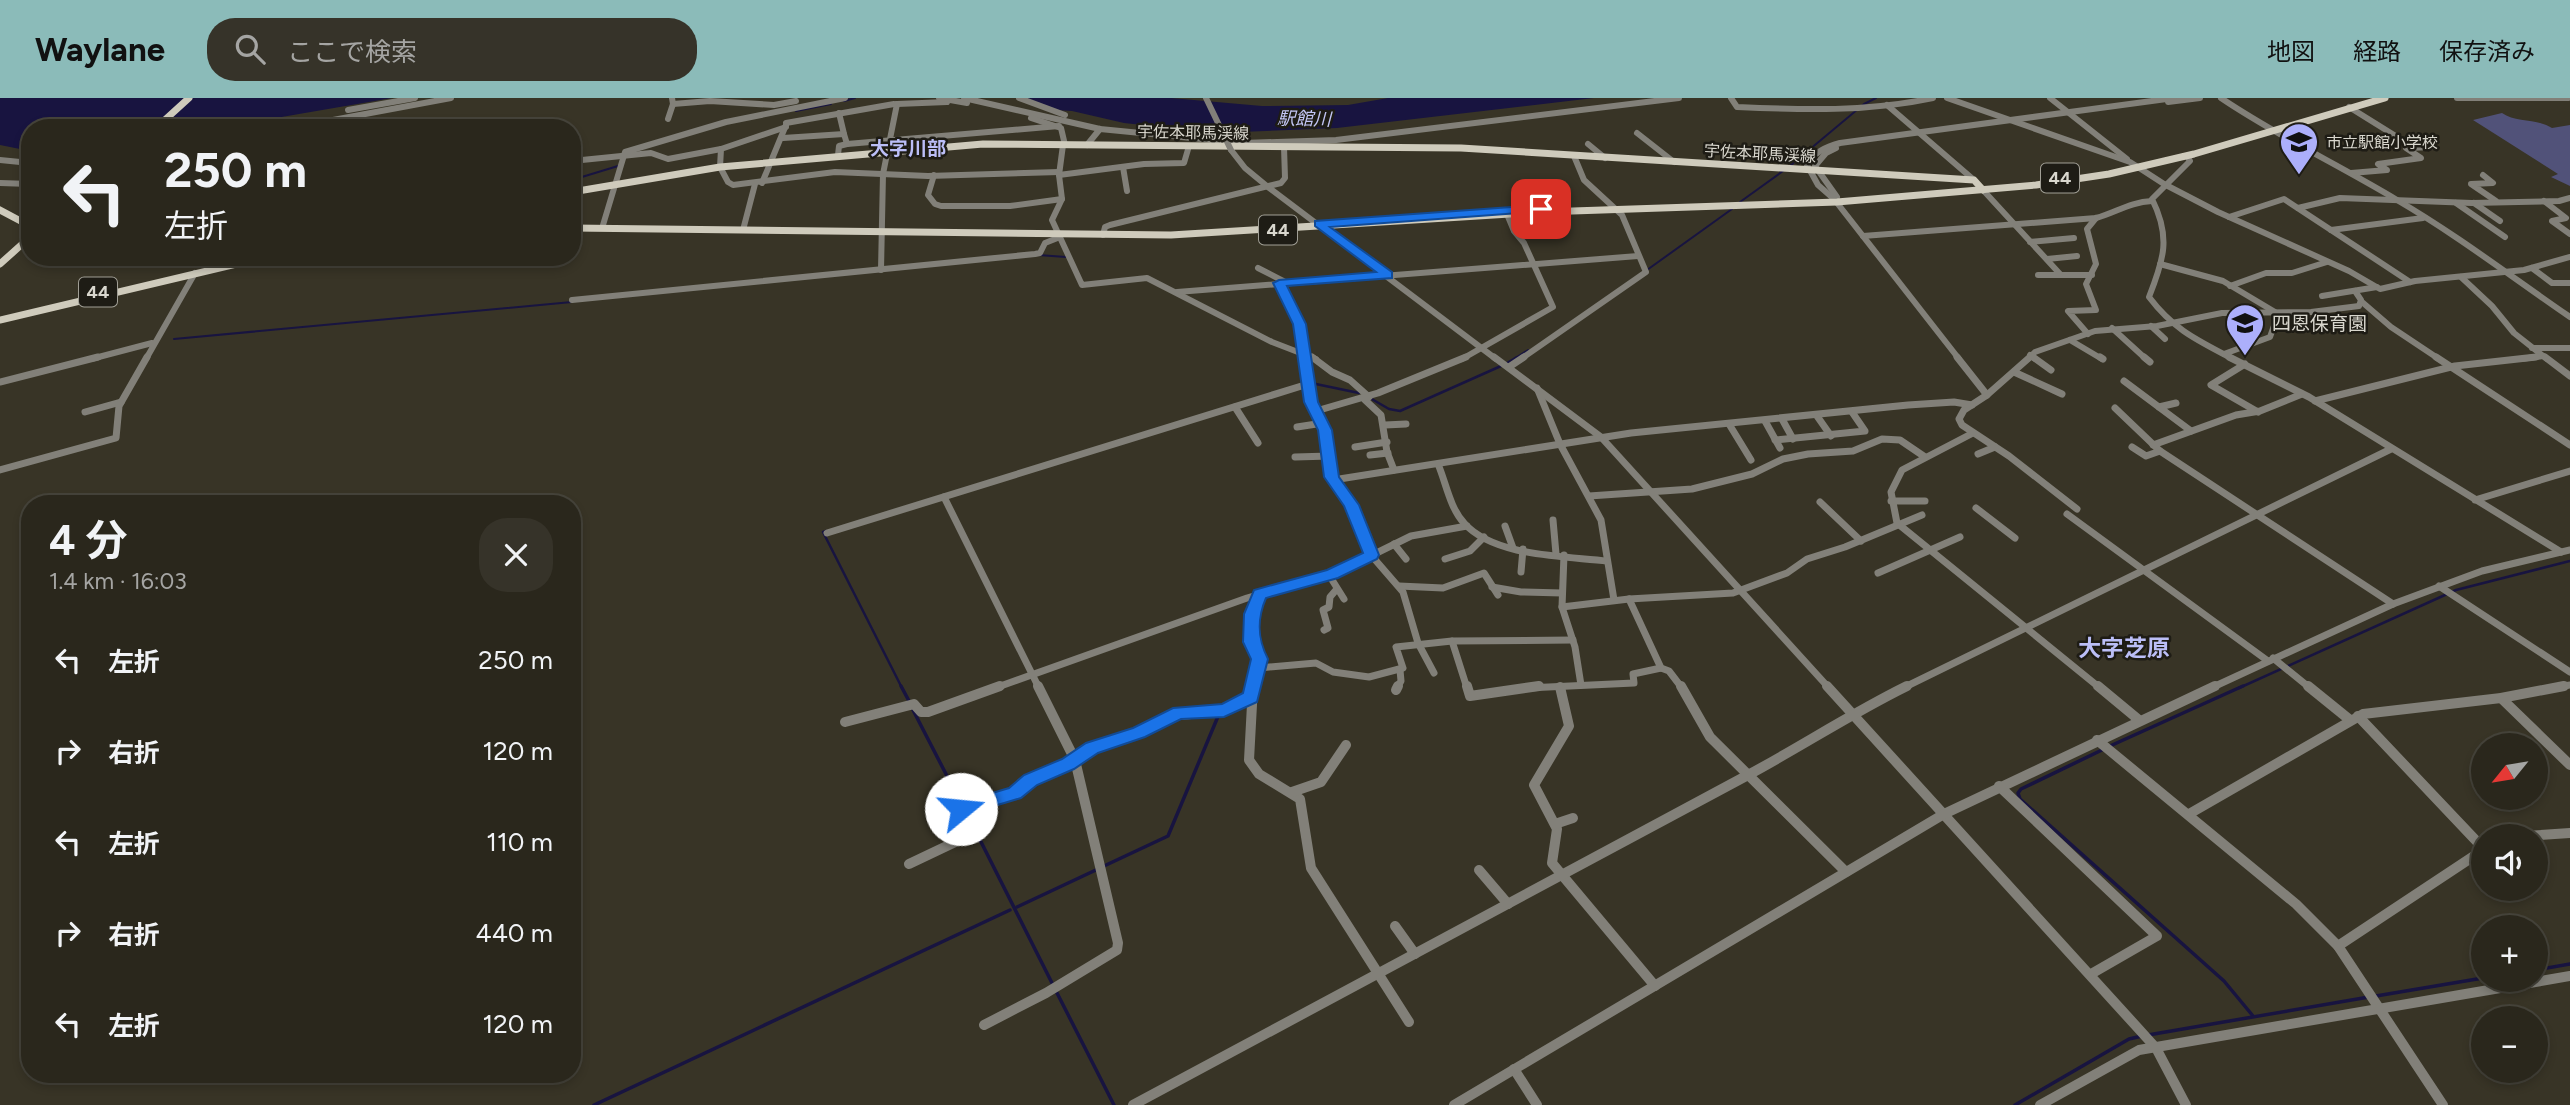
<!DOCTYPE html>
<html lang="ja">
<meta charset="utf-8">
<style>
:root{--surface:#2a271c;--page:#363329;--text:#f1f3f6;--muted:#a5a5a3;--line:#46443b;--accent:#8bbbb9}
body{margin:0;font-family:Figtree,"Noto Sans JP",sans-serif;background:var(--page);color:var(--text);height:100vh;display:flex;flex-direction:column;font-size:26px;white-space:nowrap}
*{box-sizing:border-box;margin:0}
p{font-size:23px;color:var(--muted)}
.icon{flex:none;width:38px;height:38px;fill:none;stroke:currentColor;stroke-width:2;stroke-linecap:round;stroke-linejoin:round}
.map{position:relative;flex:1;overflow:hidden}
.sheet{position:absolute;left:21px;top:397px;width:560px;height:588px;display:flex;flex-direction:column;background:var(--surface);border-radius:28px;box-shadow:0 4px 10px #0003,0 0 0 2px var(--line)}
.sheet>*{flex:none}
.top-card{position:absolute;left:21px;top:21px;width:560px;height:147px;border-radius:28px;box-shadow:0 4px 10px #0003,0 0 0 2px var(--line);background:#2a271c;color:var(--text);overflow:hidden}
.needle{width:46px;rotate:240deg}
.controls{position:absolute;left:2471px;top:635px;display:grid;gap:14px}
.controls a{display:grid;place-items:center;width:77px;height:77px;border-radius:50%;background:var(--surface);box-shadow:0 4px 10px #0003,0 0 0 2px var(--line);font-size:35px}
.pin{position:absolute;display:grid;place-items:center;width:60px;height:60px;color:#fff;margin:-30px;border-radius:14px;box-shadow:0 4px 10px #0006}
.me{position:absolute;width:77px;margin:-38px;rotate:73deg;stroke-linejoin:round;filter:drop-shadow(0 0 5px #0008)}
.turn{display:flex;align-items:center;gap:24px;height:147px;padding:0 28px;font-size:32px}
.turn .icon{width:91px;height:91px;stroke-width:2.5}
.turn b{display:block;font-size:49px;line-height:60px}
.round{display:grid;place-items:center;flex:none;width:74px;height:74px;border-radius:28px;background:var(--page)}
.overview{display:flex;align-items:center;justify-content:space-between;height:119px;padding:0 28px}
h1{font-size:42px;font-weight:700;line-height:52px}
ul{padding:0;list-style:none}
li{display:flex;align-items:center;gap:21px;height:91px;padding:0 28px}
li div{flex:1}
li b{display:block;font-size:26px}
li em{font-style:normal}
header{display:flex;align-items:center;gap:42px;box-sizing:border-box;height:98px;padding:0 35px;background:var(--accent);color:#111}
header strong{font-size:33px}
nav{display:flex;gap:38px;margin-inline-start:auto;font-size:24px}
.search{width:490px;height:63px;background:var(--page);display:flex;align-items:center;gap:18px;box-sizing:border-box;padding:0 24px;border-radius:28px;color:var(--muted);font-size:26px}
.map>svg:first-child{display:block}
.green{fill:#515279}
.water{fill:#181440}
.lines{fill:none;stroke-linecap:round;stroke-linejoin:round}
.stream-far2{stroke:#181440;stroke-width:2}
.stream-far1{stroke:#181440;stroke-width:2.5}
.stream{stroke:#181440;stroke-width:3.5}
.minor-far2{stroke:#828079;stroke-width:6}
.minor-far1{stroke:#828079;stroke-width:7}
.minor{stroke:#828079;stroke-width:10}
.major{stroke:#cfcbbc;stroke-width:7}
.minor-bridge{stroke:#828079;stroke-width:6}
.route{fill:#1a73e8;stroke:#114b97;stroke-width:2}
.labels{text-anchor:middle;stroke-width:5;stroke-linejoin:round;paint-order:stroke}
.far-street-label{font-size:16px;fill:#d9d7ce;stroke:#1e1c15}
.far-poi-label{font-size:16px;fill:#d9d7ce;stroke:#1e1c15;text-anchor:start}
.far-water-label{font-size:18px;font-style:italic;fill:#c2c5f4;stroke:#1e1c15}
.shield{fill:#1e1c15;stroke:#a19f96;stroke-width:2}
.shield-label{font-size:18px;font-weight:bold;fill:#d9d7ce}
.far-quarter-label{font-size:19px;font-weight:bold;fill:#bbbef7;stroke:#1e1c15}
.poi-label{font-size:19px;fill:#d9d7ce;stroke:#1e1c15;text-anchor:start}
.quarter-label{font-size:23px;font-weight:bold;fill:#bbbef7;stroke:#1e1c15}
</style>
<header>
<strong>Waylane</strong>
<div class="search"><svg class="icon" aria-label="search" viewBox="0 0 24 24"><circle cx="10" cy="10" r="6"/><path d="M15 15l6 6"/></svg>ここで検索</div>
<nav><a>地図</a><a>経路</a><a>保存済み</a></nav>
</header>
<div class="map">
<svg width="2570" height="1007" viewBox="0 0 2570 1007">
<rect width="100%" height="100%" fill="#383426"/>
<!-- green -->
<path class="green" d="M2502,15C2516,25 2537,20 2552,30L2570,27V88L2551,79L2558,76L2473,22Z"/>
<!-- water -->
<g class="water">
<path d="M0,0H392L218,30H30V53L0,47Z"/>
<path d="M1025,0H1171L1262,8L1348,7L1388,0H1594L1337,30L1215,35L1124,25L1072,13L1056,12Z"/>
</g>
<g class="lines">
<!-- stream-far2 -->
<g class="stream-far2">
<path d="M844,3L855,0"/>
<path d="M796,13L831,6"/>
<path d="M1791,67L1864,6L1876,0"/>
<path d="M572,82L618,68"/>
<path d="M1740,104L1783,73"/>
<path d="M1038,157L1066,159"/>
<path d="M1647,172L1732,111"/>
<path d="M174,241L572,204"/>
<path d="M1514,261L1528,252"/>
</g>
<!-- stream-far1 -->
<g class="stream-far1">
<path d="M1507,265L1517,259"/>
<path d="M1311,285L1359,295"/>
<path d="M1370,300L1389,311L1400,313L1501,268"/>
<path d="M826,433L823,434L902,590"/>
<path d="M2239,590L2456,492L2570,463"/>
</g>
<!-- stream -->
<g class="stream">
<path d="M901,588L909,603"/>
<path d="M913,612L963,709"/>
<path d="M2110,648L2243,588"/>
<path d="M2104,651L2021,691L2018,695L2020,701L2224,883L2253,918"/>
<path d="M971,724L1053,887"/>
<path d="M1104,768L1168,738L1219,616"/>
<path d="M1017,809L1098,771"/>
<path d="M2536,872L2570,866"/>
<path d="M1056,893L1114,1007"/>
<path d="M2376,898L2483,880"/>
<path d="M2148,937L2369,899"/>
<path d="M594,1007L1010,812"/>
<path d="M2015,1007L2129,941L2142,938"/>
</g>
<!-- minor-far2 -->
<g class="minor-far2">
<path d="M939,0L967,5"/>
<path d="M964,0L1100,31L1243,45L1336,42L1679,0"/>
<path d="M1019,0L1065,17"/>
<path d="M1731,0L1737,9C1803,12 1868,14 1933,0"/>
<path d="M1947,0L2130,64L2164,86L2218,114L2349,173L2380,191L2415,183L2524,172L2570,159"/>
<path d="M2050,0L2127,61"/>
<path d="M2221,0C2277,38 2339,67 2397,102C2457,137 2513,180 2570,219"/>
<path d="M2457,0H2568"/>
<path d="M2168,4L2200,0"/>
<path d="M673,6L710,3L774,7L796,3"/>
<path d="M897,6L947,4"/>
<path d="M1887,7L1974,82"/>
<path d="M2349,9L2394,37"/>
<path d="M348,12L415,0"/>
<path d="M839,15L844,36"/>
<path d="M1031,20L1061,30L1065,47"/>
<path d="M668,21L673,6L672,0"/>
<path d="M786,25L894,6"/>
<path d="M786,29L721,51L720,69L728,84L733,87L835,74L928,78L1059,74"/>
<path d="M290,30L451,0"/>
<path d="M357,30H365"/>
<path d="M428,30L443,24"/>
<path d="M1637,35L1674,64"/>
<path d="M783,40L844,36L847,46"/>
<path d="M1588,46L1605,60"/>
<path d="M1063,47L1059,77L1062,101L1052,122L1082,187L1147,180L1272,244L1316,261"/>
<path d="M1087,47L1100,31"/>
<path d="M1231,52L1245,70L1268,89L1496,261"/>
<path d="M838,57L839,48L847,46L1059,28"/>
<path d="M2187,58L2190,63L2152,101C2171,139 2164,161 2149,199C2174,232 2197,242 2233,261"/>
<path d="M0,62L30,65"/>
<path d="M572,63L651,55L668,61L721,51"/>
<path d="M1123,69L1127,93"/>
<path d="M2351,75L2387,72L2378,66L2421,60L2406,50L2433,49"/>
<path d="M934,77L928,97L935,106L941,108H1010L1062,101"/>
<path d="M1059,77L1144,66L1184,65L1189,48"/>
<path d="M2483,77L2493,85L2471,86L2496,103"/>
<path d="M0,85L30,86"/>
<path d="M762,85L786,27"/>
<path d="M1983,92L2060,176"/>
<path d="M1834,101L1837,99L1815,68L1826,55L1836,50"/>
<path d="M2544,103L2566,120L2552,123L2570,136"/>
<path d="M2456,105L2505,139"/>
<path d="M2474,105L2500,123"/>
<path d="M2298,110L2340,100L2472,105L2559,103L2570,100"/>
<path d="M2229,119L2284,101L2410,184"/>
<path d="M603,127L625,54L726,24L845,0"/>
<path d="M743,132L755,86"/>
<path d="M2331,132L2423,120"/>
<path d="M1103,137L1105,129L1110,127L1281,85L1285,80L1284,49"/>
<path d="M1863,138L2096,120C2117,114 2130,104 2152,103"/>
<path d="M2030,144L2074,140"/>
<path d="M2047,161L2077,158"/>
<path d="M2160,166L2223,183L2275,214L2276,222L2270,239L2224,256"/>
<path d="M1258,170L1287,185"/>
<path d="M2532,170L2552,185H2570"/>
<path d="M881,172L883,76L897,6"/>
<path d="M2038,177H2092"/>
<path d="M2461,179L2492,208L2514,235L2547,261"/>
<path d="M1279,185L1299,226L1304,261"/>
<path d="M2230,188L2266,175H2292L2327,164"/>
<path d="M1177,194L1638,158"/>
<path d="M2322,198L2377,189"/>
<path d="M572,202L1035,156L1040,155L1045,145L1060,139"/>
<path d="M2362,204L2391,229L2439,261"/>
<path d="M2151,228L2165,241"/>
<path d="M2112,230L2146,261"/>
<path d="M2088,236L2068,213L2096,212L2086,186L2096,166L2087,131L2096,120"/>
<path d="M2070,242L2102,261"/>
<path d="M2532,250H2570"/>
<path d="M2030,257L2035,261"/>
<path d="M91,261L152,245"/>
<path d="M146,261L195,175"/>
<path d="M1462,261L1553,209L1524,145L1514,133L1507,116"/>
<path d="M1521,261L1646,174L1622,117L1584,82L1574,58"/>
<path d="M1959,261L1834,101L1818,87L1807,67C1814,54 1826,49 1840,45L2174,0"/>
<path d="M2028,261L2035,254L2095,233L2157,228L2222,215L2311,214L2359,208L2361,202L2355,193"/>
<path d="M2521,261L2543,258"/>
</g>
<!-- minor-far1 -->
<g class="minor-far1">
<path d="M1304,259L1311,304L1325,332L1332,379L1351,407L1371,457L1403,494L1418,545L1434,575"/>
<path d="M1312,259L1332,274L1350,282L1369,299"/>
<path d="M1494,259L1601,339L1829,590"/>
<path d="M1957,259L1987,297"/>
<path d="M2030,259L1987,297L1964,312L1959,321L1962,327L2009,358L2077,411"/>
<path d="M2033,259L2051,272"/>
<path d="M2100,259L2103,261"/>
<path d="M2144,259L2150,264"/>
<path d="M2229,259L2309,299L2561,454"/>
<path d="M2436,259L2570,347"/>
<path d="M2545,259L2570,278"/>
<path d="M2245,266L2211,287L2258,314"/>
<path d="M1509,269L1524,259"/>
<path d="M2014,274L2062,296"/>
<path d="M2124,283L2191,333"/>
<path d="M0,284L98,259"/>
<path d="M1537,290L1560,346L1601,422L1614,502"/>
<path d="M1365,302L1381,317L1387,354L1394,372"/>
<path d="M2315,303L2455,268L2536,259"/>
<path d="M1235,309L1258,345"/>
<path d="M2159,309L2176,305"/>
<path d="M2115,310L2160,353L2393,506"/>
<path d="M1316,313L1378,295L1466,259"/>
<path d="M85,314L121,304"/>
<path d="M1817,318L1831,338"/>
<path d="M1782,321L1793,341"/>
<path d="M1765,323L1780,350"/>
<path d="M1729,326L1751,362"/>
<path d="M1385,327L1406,326"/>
<path d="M1297,329L1323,325"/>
<path d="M1973,335L1902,372L1891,394L1897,425L2100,590"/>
<path d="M1775,342L1865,333L1852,314"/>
<path d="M2153,347L2236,317L2260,313L2302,296"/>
<path d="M1355,349L1387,344"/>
<path d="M2132,349L2146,358L2160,353"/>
<path d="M1978,356L1995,349"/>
<path d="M1370,357L1388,355"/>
<path d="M1295,359L1330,358"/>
<path d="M1438,366C1446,385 1450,410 1464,425C1494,459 1565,458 1607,463"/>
<path d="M0,372L116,340L119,308L147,259"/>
<path d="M1333,382L1631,335L1908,307L1954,304L1972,307"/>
<path d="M1589,398L1692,391L1752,376L1783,361L1808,356L1853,353L1882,341L1900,342L1925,359"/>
<path d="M944,399L1039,590"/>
<path d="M2475,402L2570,373"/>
<path d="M1891,403H1925"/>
<path d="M1820,404L1861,443"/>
<path d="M1976,410L2015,440"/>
<path d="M2067,416L2268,563"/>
<path d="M1553,422L1556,456"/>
<path d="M1505,428L1513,450"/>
<path d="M827,435L1308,286"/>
<path d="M1394,446L1406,461"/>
<path d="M1564,457L1562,509L1575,549L1581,587"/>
<path d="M1445,461L1470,453L1484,439"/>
<path d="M1521,474L1523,451"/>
<path d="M1878,475L1960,439"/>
<path d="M1329,477L1344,501"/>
<path d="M1399,488L1443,490L1484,475L1498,497"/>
<path d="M2439,488L2570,574"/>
<path d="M1492,489L1521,494L1562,495"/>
<path d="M1629,501L1661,570L1669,573L1682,590"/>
<path d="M1562,509L1629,501L1733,495L1787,475L1807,461L1845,449L1922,417"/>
<path d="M1324,532L1328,530L1323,512L1329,509L1330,499L1336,492"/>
<path d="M1452,543L1467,590"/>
<path d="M2273,560L2310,590"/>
<path d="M1259,570L1316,565L1333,574L1369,579L1403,570L1396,549L1452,543L1573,542"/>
<path d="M995,590L1247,500L1340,473L1411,438L1467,428"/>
<path d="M1253,590L1259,560L1250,532L1254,506L1260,496"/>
<path d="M1397,590L1401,583L1400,572"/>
<path d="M1527,590L1634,585L1633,576L1661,570"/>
<path d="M1903,590L2391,351"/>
<path d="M2211,590L2393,506L2482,473L2570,452"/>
<path d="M2554,590L2570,587"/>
</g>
<!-- minor -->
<g class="minor">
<path d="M1253,588L1249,662L1259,676L1300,701L1311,770L1409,924"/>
<path d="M1467,588L1470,598L1539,588"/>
<path d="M1681,588L1710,639L1846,774"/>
<path d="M1827,588L2156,950L2186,1007"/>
<path d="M2098,588L2139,622"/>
<path d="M2308,588L2350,622"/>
<path d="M1560,589L1569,628L1534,687L1557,731L1552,765L1655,888"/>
<path d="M1396,592L1398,588"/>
<path d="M2501,600L2570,667"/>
<path d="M2358,618L2483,750"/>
<path d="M845,624L914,606L921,614H928L1000,588"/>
<path d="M2097,642L2296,806L2338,848L2443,1007"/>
<path d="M1999,688L2157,838L2091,876"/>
<path d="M1292,694L1321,684L1346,647"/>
<path d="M2189,716L2363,616L2501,600L2564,588"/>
<path d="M1555,726L1573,720"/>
<path d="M2526,738L2570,735"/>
<path d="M909,766L970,737L961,711L1015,695L1034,680L1068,666L1092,650L1139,634L1169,618L1224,613L1251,599"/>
<path d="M1479,772L1508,806"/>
<path d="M1395,828L1415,856"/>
<path d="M2338,848L2483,752"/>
<path d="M984,927L1046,895L1117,852L1118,845L1075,662L1038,588"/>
<path d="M1514,971L1537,1007"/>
<path d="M1133,1007L1748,677C1802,648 1852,615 1907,588"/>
<path d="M1454,1007L1944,716L2215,588"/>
<path d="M2040,1007L2139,952L2570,878"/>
</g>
<!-- major -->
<g class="major">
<path d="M156,30L189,0"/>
<path d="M572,94L720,69L983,46L1461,50L1974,82L1983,92"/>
<path d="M0,112L30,128"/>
<path d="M572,130L1171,137L1543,114L1837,104L2036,87L2109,76L2194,56L2385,0"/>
<path d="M106,159L164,163L209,159"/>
<path d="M0,166L30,139"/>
<path d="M0,222L266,159"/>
</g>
<!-- minor-bridge -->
<path class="minor-bridge" d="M1206,0L1231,52"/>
</g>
<!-- route -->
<path class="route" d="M1541,107L1547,111L1545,113L1330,129L1392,174V180L1287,188L1306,226L1318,304L1332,332L1339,379L1359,407L1379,457L1377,461L1338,480L1266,500C1257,521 1257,540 1268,561L1257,604L1224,619L1181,621L1145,639L1098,655L1074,671L1037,687L1021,700L961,718L955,716L952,711L955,706L1009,690L1024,677L1062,661L1086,645L1133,630L1173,610L1222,606L1243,595L1251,561L1243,544L1244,516L1254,492L1327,472L1363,455L1344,408L1324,379L1318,332L1304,304L1293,226L1273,185L1279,182L1376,174L1315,128V123Z"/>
<!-- icons -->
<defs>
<symbol id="school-pin" viewBox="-11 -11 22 30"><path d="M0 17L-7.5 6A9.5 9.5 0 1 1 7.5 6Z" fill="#acaffb" stroke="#1e1c15"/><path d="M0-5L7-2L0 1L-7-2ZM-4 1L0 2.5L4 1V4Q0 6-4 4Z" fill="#111"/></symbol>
</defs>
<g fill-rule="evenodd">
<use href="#school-pin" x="2277" y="22" width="44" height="60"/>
<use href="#school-pin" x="2223" y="203" width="44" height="60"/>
</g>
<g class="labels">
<!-- far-street labels -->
<g class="far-street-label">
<text transform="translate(1193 34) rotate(1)" y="6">宇佐本耶馬渓線</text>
<text transform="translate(1760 55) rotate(3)" y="6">宇佐本耶馬渓線</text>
</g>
<!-- far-poi labels -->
<g class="far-poi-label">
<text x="2326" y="50">市立駅館小学校</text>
</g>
<!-- far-water labels -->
<g class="far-water-label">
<text transform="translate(1304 21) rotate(1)" y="6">駅館川</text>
</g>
<!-- shield labels -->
<g class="shield">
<rect x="2041" y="65.5" width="38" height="29" rx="5"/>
<rect x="1259" y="117.5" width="38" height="29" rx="5"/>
<rect x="79" y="179.5" width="38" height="29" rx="5"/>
</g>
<g class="shield-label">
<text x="2060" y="86">44</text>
<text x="1278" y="138">44</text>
<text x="98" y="200">44</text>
</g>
<!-- far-quarter labels -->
<g class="far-quarter-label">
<text x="908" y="57">大字川部</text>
</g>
<!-- poi labels -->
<g class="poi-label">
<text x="2272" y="232">四恩保育園</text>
</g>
<!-- quarter labels -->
<g class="quarter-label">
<text x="2124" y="558">大字芝原</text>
</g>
</g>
</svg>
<div class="controls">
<a><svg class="needle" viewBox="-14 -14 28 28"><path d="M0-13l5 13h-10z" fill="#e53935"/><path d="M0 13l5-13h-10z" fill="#a5a5a3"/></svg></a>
<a><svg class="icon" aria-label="sound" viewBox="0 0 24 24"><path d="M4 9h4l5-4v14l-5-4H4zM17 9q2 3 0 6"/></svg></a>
<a>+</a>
<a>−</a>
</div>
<div class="pin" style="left:1541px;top:111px;background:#d93025"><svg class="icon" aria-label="arrive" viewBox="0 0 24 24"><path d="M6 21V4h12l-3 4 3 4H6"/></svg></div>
<svg class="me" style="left:961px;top:711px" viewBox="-20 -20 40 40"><circle r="19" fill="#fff"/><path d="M0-13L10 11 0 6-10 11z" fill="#1a73e8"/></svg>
<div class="top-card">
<div class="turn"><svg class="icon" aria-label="left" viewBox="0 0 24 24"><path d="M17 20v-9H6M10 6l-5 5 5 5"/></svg><div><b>250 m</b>左折</div></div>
</div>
<section class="sheet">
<div class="overview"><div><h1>4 分</h1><p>1.4 km · 16:03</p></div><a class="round"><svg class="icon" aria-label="close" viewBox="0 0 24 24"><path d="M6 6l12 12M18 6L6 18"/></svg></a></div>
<ul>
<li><svg class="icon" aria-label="left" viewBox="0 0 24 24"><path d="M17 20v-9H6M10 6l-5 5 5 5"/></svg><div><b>左折</b></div><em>250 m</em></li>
<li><svg class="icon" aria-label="right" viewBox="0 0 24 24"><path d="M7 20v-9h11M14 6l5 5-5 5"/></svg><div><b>右折</b></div><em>120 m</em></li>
<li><svg class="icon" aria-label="left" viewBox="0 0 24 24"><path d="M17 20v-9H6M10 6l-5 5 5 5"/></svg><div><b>左折</b></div><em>110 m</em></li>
<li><svg class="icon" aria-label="right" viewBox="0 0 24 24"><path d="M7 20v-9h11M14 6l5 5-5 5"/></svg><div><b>右折</b></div><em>440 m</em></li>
<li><svg class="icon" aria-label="left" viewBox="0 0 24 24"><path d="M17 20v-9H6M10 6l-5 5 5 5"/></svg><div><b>左折</b></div><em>120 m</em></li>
</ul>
</section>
</div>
